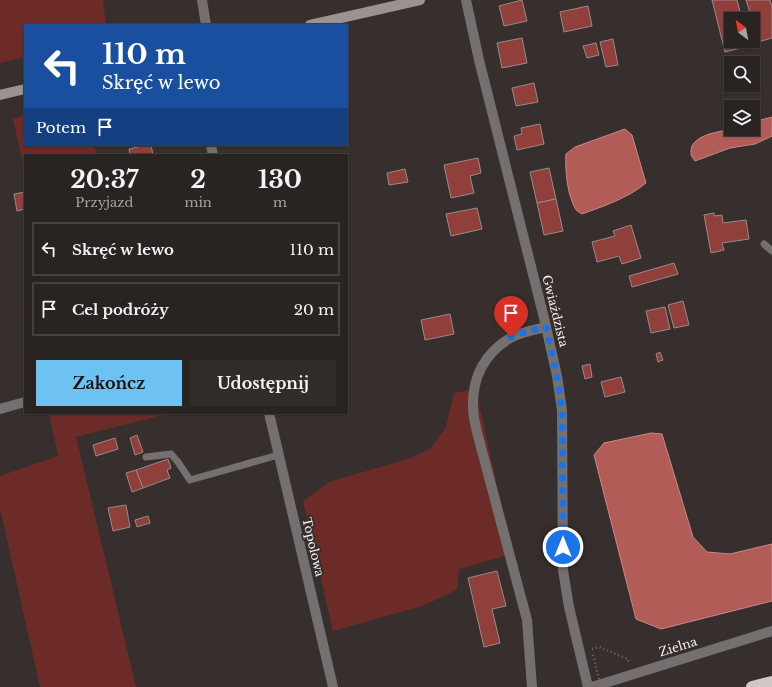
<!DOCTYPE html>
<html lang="pl">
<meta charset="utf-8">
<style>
:root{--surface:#292322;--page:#312b2a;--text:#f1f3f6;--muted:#a5a4a5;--line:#454040;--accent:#6dc2f3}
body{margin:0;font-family:"Libre Baskerville",serif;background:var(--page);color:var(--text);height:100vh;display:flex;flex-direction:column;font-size:15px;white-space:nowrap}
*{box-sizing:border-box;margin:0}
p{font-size:13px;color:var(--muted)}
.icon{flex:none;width:22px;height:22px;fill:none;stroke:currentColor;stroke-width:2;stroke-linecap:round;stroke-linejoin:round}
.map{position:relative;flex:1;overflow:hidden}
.sheet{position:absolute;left:24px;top:154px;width:324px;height:260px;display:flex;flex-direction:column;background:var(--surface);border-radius:0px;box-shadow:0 1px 3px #0004,0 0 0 1px var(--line)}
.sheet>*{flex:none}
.banner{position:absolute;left:24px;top:24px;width:324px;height:122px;border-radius:0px;box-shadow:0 1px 3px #0004,0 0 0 1px var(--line);background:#1a4fa0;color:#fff;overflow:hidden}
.needle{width:26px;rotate:328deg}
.controls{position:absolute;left:724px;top:12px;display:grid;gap:8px}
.controls a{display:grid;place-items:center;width:36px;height:36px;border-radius:0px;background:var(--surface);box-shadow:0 1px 3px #0004,0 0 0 1px var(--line);font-size:20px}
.pin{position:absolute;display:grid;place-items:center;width:34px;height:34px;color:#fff;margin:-41px -17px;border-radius:50% 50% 50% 0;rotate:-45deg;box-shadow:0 0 4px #0007}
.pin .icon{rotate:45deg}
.me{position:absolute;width:44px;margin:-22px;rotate:0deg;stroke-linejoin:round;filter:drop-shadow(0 0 3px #0008)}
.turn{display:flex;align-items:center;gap:14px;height:84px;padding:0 12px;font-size:18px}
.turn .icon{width:52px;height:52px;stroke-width:2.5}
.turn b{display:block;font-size:28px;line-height:34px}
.then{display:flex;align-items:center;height:38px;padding:0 12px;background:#0003;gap:8px;font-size:15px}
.eta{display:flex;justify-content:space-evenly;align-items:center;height:68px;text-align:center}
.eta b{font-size:24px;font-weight:700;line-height:28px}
.action{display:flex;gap:8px;margin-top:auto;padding:8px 12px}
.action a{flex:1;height:46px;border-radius:0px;background:var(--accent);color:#111;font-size:16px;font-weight:700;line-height:46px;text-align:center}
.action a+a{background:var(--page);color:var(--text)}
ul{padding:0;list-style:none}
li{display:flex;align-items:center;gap:12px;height:54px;margin:0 8px 6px;padding:0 4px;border:2px solid var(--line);border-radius:0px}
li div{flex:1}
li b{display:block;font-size:15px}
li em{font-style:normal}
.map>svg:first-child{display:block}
.green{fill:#6d2b28}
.water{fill:#b25c57;stroke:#c78986}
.building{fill:#913f3b;stroke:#958b8a}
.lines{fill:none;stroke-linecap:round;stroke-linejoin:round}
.path{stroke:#736b6a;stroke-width:2.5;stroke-dasharray:1 3;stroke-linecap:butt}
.service{stroke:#74706f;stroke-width:7}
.minor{stroke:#74706f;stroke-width:10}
.secondary{stroke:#9a9392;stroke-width:10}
.motorway{stroke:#d1c7c5;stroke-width:12}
.path-bridge{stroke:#736b6a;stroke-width:2.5;stroke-dasharray:1 3;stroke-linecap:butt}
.route{stroke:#1a73e8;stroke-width:7;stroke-dasharray:0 12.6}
.labels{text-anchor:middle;stroke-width:4;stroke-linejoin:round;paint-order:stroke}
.street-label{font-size:12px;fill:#f8f2f2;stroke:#372f2e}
</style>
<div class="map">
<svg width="772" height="687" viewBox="0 0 772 687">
<rect width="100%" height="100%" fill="#372f2e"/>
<!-- green -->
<g class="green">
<path d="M0,0H103L106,24L105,25H25V57L0,63Z"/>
<path d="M25,115V145H94L97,155H25V172L13,119Z"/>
<path d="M476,389L512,554L459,569L457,590L422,606L333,631L303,501L329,482L408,459L430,449L446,427L454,393Z"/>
<path d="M49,413H171L76,437L136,687H40L0,508V476L58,456Z"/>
</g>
<!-- water -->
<g class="water">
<path d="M772,117V136L755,144L730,148L695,161L691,155C691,152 691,148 692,146C700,130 738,129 753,129V122Z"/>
<path d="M625,129L632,135L646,183C628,198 604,206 582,214C579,212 576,211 575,208C567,193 565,170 566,154L575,147Z"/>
<path d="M651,433L662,434L693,537L707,552L730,554L772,544V601L661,629L636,619L594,455L604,443Z"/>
</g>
<!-- building -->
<g class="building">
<path d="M522,0L527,21L504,26L499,6Z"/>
<path d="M712,0H737L742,19H731V41H747L749,46L725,52Z"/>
<path d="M746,0H770L772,7V38L758,42L753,24V19H752Z"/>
<path d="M588,6L592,26L564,32L560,12Z"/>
<path d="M522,38L527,63L502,68L497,43Z"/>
<path d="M613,39L618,65L606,67L600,42Z"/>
<path d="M596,43L599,55L587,58L583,46Z"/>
<path d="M534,83L538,102L516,106L512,88Z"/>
<path d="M540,124L544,144L517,150L514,136L522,134L521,128Z"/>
<path d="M146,145H151L153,155H130L129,149Z"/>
<path d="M478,158L481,173L470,176L474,193L451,198L444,165Z"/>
<path d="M549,168L556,199L537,203L530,172Z"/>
<path d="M405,169L408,182L389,185L387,173Z"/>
<path d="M25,192V209L17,211L14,194Z"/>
<path d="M556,199L563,231L544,235L537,203Z"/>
<path d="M477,208L482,229L451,236L446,214Z"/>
<path d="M714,213V216L722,215L723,223L746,220L749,239L722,243L724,250L711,253L704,215Z"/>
<path d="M631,225L641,258L622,264L619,256L597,262L592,242L615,236L613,231Z"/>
<path d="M674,263L678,274L632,287L629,276Z"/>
<path d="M683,301L689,325L674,328L668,305Z"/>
<path d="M665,307L670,329L651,333L646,311Z"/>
<path d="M450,314L454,334L425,340L421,320Z"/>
<path d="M660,352L663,360L658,362L656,354Z"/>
<path d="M590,364L592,377L585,379L582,366Z"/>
<path d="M621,377L625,392L605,397L601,382Z"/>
<path d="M137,435L143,452L135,455L130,438Z"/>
<path d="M115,438L118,449L96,456L93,445Z"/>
<path d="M168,459L171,468L167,470L170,478L143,488L136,470Z"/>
<path d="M136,470L143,488L132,492L126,473Z"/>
<path d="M126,505L130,527L113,531L108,508Z"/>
<path d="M148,516L150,523L137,527L135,520Z"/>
<path d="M497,571L506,606L492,609L500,643L484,647L468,578Z"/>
</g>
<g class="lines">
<!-- path -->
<path class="path" d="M592,649L599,647L628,659L629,663"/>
<!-- service -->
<g class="service">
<path d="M764,244L772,251"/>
<path d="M146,457L171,454L178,462L190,480L278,455"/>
</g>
<!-- minor -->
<g class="minor">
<path d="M202,0L206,25"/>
<path d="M466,0L479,60L544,318L557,376L562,410L563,570L569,607L588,687"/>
<path d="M211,145L213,155"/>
<path d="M0,409L25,402"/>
<path d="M269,413L333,687"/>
<path d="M532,687L527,620L478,436C476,427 473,417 473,408C472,378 484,354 510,338C521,332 534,330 546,327"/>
<path d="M592,687L772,631"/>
</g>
<!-- secondary -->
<g class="secondary">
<path d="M310,25L420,0"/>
<path d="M0,95L25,89"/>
</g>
<!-- motorway -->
<path class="motorway" d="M752,687L772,682"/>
<!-- path-bridge -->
<path class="path-bridge" d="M593,655L601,687"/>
</g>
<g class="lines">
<!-- route -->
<path class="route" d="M511,337L528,331L546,327L557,376L562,410L563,547"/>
</g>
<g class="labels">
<!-- street labels -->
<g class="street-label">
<text transform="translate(555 311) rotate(76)" y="4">Gwiaździsta</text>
<text transform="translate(313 547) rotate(77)" y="4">Topolowa</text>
<text transform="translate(678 647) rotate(-17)" y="4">Zielna</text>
</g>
</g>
</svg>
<div class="controls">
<a><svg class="needle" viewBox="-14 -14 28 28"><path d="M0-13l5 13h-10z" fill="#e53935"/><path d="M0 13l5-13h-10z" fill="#a5a4a5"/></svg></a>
<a><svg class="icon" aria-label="search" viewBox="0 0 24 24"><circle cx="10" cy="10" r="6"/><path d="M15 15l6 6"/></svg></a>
<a><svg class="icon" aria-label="layers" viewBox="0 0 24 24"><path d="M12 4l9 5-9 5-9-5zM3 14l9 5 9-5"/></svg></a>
</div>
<div class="pin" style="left:511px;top:337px;background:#d93025"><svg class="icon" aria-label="arrive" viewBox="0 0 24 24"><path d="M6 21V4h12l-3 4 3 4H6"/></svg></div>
<svg class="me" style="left:563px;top:547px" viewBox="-20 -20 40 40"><circle r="17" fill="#1a73e8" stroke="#fff" stroke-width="3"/><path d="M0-11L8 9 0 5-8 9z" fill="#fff"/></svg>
<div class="banner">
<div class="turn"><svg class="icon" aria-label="left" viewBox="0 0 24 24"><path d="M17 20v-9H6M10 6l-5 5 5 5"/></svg><div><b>110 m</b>Skręć w lewo</div></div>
<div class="then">Potem<svg class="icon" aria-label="arrive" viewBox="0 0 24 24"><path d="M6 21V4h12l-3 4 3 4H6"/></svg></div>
</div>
<section class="sheet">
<div class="eta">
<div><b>20:37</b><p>Przyjazd</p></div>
<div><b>2</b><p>min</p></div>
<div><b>130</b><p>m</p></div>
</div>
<ul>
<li><svg class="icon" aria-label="left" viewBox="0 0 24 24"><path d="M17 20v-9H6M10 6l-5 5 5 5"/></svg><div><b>Skręć w lewo</b></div><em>110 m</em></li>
<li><svg class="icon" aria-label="arrive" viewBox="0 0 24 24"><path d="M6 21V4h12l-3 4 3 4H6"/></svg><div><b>Cel podróży</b></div><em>20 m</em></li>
</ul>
<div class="action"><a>Zakończ</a><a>Udostępnij</a></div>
</section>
</div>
